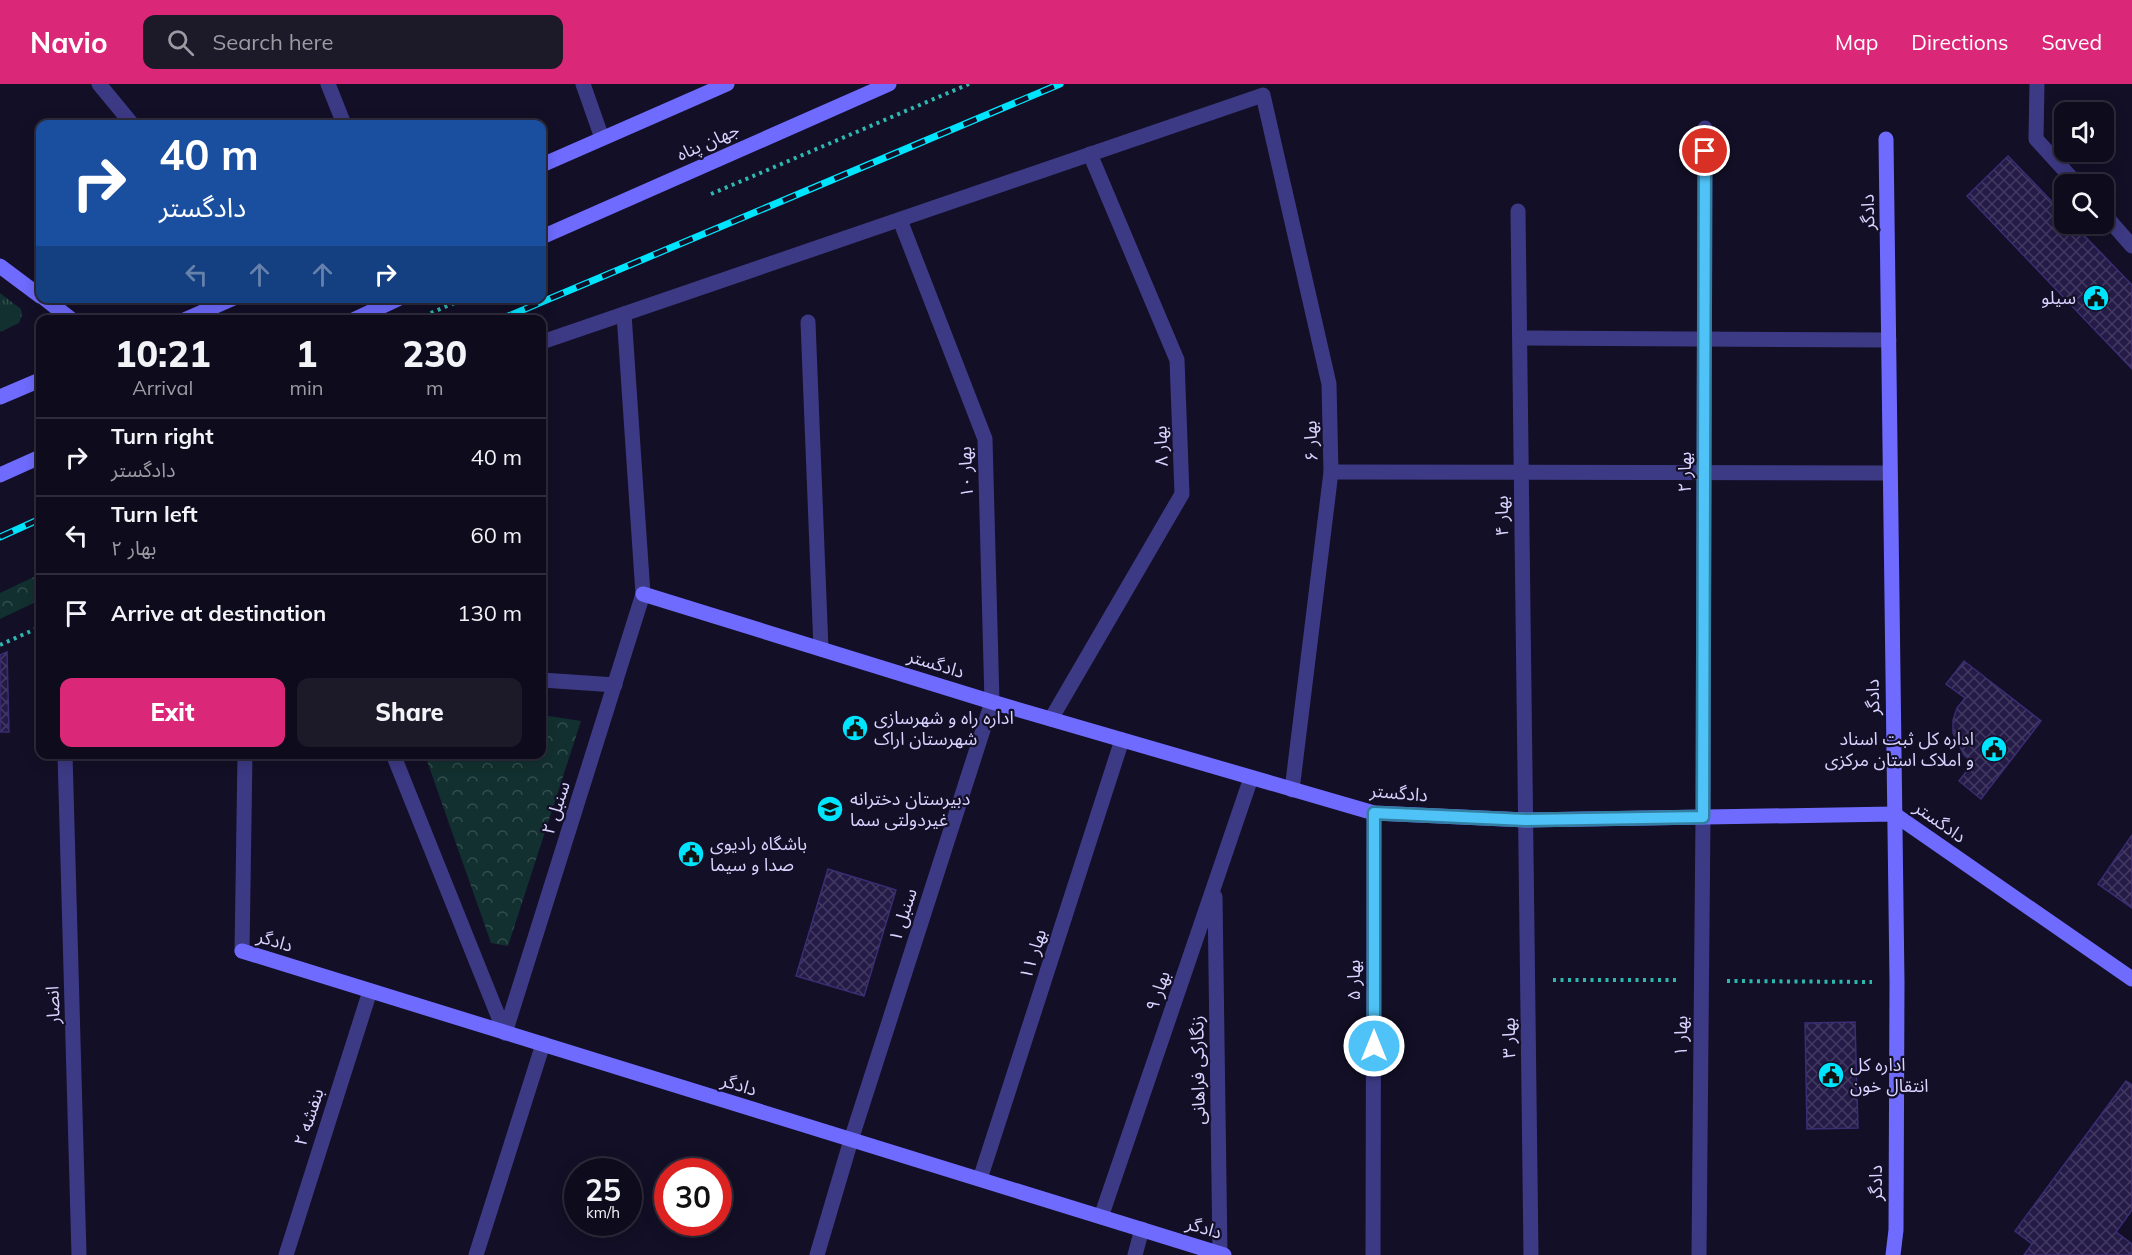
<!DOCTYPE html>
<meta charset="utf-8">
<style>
:root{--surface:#0e0b1c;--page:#1c1929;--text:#f1f3f6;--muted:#9b9ba3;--line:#2e2b3b;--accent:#db2777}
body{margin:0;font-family:Mulish,"Noto Sans Arabic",sans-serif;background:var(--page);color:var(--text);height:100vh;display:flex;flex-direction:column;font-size:22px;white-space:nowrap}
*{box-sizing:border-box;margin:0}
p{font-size:20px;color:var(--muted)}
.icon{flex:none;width:33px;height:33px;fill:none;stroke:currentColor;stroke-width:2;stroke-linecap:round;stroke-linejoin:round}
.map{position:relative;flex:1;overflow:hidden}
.panel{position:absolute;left:36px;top:231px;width:510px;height:444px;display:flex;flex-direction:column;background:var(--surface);border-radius:12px;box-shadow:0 3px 15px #0003,0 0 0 2px var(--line)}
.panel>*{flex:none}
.guide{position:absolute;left:36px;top:36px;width:510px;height:183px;border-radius:12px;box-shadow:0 3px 15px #0003,0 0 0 2px var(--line);background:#1a4fa0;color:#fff;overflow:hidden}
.fabs{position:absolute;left:2054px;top:18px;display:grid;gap:12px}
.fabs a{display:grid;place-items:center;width:60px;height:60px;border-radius:12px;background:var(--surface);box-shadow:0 3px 15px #0003,0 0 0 2px var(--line);font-size:30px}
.speed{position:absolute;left:564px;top:1074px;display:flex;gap:12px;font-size:30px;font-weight:700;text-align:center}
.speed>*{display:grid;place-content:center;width:78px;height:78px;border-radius:50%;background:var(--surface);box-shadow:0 3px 15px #0003,0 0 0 2px var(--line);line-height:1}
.speed small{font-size:15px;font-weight:400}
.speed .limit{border:9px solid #d22;background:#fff;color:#111}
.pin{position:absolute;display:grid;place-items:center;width:51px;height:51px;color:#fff;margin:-26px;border:3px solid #fff;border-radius:50%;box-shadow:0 2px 6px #0007}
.me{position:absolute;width:66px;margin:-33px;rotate:0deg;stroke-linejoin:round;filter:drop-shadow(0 0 4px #0008)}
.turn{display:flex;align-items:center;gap:21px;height:126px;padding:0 24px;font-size:27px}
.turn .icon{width:78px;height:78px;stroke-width:2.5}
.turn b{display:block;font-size:42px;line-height:51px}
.lanes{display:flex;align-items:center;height:57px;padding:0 24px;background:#0003;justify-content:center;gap:30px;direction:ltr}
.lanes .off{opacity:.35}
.eta{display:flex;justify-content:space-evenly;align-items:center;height:102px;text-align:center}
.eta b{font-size:36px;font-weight:800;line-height:42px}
.cta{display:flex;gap:12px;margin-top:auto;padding:12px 24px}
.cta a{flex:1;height:69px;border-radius:12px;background:var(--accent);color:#fff;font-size:24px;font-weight:800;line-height:69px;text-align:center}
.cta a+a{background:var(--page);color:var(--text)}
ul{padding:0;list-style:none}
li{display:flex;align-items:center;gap:18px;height:78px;padding:0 24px;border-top:2px solid var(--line)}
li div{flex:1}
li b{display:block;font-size:22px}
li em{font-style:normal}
header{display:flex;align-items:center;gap:36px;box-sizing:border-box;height:84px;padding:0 30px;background:var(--accent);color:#fff}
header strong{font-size:28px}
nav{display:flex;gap:33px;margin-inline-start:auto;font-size:21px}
.search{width:420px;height:54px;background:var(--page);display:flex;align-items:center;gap:15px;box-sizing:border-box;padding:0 21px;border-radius:12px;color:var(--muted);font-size:22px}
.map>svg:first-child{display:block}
.grass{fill:url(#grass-tufts)}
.park{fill:url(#park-crowns)}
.building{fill:url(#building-cross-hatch);stroke:#3b2d73;stroke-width:1.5}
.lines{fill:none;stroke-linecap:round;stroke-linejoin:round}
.path{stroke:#2fb8b0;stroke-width:4;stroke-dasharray:3 4.5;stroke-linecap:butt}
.lane{stroke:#3d3a85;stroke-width:15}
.street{stroke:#3d3a85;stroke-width:15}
.secondary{stroke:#6f6bff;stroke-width:15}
.rail-casing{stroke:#00e5ff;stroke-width:7}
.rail{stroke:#130f26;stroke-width:4.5;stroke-dasharray:14;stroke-linecap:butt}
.route-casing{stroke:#337fa1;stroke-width:15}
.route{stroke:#4fc3f7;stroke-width:10}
.labels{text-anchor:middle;stroke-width:4.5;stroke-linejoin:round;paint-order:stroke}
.street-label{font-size:18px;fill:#d9d4ff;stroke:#130f26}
.poi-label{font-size:18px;fill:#d9d4ff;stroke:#130f26;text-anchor:start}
</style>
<header>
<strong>Navio</strong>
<div class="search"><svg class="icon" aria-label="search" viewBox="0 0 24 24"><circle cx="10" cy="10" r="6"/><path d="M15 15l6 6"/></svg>Search here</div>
<nav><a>Map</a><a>Directions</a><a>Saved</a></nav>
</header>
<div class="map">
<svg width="2132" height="1171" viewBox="0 0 2132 1171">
<defs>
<pattern id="grass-tufts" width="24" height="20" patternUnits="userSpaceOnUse" patternTransform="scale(1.5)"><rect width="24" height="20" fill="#12302f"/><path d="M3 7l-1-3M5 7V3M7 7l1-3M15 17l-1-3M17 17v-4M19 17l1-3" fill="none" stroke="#344d4e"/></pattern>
<pattern id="park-crowns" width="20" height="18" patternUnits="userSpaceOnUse" patternTransform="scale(1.5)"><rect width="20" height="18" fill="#12302f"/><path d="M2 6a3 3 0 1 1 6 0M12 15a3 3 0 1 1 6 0" fill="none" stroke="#344d4e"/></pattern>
<pattern id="building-cross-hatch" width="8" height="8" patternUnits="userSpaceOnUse" patternTransform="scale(1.5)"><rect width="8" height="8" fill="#241b47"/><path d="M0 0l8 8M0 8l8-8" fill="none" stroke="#433b63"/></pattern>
</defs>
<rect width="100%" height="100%" fill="#130f26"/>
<!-- grass -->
<path class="grass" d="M0,209L21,225L22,231L19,239L0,248Z"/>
<!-- park -->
<g class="park">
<path d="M40,490V516L0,535V509Z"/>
<path d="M542,631L581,637L508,862L491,859L426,674L428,670H542Z"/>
</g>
<!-- building -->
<g class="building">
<path d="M2008,72L2064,130V140H2073L2132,201V285L1967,112Z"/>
<path d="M7,568L9,648H0V571Z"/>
<path d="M1964,577L2041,637L1981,715L1959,697L1973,679L1964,671L1953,649V636L1957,624L1965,614L1946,600Z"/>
<path d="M2132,751V824L2098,800Z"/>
<path d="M828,785L896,806L864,912L796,892Z"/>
<path d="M1855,938L1858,1044L1807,1045L1805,939Z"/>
<path d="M2126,997L2132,1001V1126L2116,1148L2132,1160V1171H2024L2032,1160L2015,1147Z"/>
</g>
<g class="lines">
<!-- path -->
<g class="path">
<path d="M711,110L969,0"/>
<path d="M417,235L466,214"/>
<path d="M0,561L40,543"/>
<path d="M1553,896H1677"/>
<path d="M1727,897L1872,898"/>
</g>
<!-- lane -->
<g class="lane">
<path d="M2037,0L2036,55L2077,100"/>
<path d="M2103,129L2132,162"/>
</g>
<!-- street -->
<g class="street">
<path d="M99,0L132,40"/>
<path d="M328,0L344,40"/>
<path d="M583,0L602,54"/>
<path d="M1518,127L1531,1171"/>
<path d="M808,238L821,565"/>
<path d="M1520,254L1889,256"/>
<path d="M542,258L1263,11L1329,300L1331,388L1292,706"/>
<path d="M1331,388L1890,389"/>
<path d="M542,596L615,601"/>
<path d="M1051,635L1182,410L1177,276L1090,70"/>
<path d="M65,670L79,1171"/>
<path d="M393,670L505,949"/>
<path d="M1215,813L1220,1170"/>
<path d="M242,867L245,670"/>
<path d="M505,949L643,510L624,230"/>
<path d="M980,1095L1122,656"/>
<path d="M1101,1133L1251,694"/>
<path d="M286,1171L370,907"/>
<path d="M476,1171L543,960"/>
<path d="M817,1171L851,1056L992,618L985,355L900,136"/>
<path d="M1135,1171L1142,1145"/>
<path d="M1373,1171L1374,729"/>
<path d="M1699,1171L1703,733L1705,44"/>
</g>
<!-- secondary -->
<g class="secondary">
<path d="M1886,55L1897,898L1896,1146L1893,1171"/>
<path d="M542,81L727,0"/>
<path d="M542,153L889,0"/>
<path d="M0,182L40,212"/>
<path d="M44,214L72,236"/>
<path d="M184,236L234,214"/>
<path d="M353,236L400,214"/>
<path d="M0,313L40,296"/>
<path d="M0,391L40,373"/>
<path d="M643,510L992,618L1374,729L1526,736L1894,730L2132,895"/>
<path d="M242,867L1224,1171"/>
</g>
<defs>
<g id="rail">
<path d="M499,236L1060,0"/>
<path d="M0,453L40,435"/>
</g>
</defs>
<!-- rail casing -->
<use href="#rail" class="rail-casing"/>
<!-- rail -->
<use href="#rail" class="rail"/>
</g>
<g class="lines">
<defs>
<path id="route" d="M1374,962V729L1526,736L1703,733L1705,67"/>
</defs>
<!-- route casing -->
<use href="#route" class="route-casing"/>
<!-- route -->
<use href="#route" class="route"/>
</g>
<!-- icons -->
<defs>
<symbol id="civic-disc" viewBox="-11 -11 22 22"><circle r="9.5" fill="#00e5ff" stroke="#130f26"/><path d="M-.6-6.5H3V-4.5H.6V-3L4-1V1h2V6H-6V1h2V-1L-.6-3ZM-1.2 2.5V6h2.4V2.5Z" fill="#111"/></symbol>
<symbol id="school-disc" viewBox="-11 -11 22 22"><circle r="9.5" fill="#00e5ff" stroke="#130f26"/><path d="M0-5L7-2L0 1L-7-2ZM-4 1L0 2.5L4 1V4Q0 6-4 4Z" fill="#111"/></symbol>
</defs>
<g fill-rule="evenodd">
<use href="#civic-disc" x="2081" y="199" width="30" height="30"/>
<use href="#civic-disc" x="840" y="629" width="30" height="30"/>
<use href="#civic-disc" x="1979" y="650" width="30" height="30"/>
<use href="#school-disc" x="815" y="710" width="30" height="30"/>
<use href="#civic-disc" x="676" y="755" width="30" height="30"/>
<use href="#civic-disc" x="1816" y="976" width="30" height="30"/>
</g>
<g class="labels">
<!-- street labels -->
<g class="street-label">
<text transform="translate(708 58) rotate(-24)" y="6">جهان پناه</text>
<text transform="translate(1868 128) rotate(-91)" y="6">دادگر</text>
<text transform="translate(1311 357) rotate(-92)" y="6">بهار ۶</text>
<text transform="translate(1161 362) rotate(-92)" y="6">بهار ۸</text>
<text transform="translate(966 388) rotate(-92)" y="6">بهار ۱۰</text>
<text transform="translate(1685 388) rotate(-90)" y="6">بهار ۲</text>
<text transform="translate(1502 432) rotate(-91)" y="6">بهار ۴</text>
<text transform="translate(936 580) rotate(17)" y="6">دادگستر</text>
<text transform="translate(1873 613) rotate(-91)" y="6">دادگر</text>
<text transform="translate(1399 709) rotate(5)" y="6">دادگستر</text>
<text transform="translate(556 724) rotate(-72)" y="6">سنبل ۲</text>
<text transform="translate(1940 738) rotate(35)" y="6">دادگستر</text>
<text transform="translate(903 831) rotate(-72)" y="6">سنبل ۱</text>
<text transform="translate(275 857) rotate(17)" y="6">دادگر</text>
<text transform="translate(1033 870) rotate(-72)" y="6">بهار ۱۱</text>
<text transform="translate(1354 896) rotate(-90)" y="6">بهار ۵</text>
<text transform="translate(1158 907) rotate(-71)" y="6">بهار ۹</text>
<text transform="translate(53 921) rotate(-92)" y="6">انصار</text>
<text transform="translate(1681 952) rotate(-89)" y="6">بهار ۱</text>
<text transform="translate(1509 954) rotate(-91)" y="6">بهار ۳</text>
<text transform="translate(1198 986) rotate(-91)" y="6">زنگارکی فراهانی</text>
<text transform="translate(739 1001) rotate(17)" y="6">دادگر</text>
<text transform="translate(309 1033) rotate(-72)" y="6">بنفشه ۲</text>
<text transform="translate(1876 1099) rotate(-90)" y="6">دادگر</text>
<text transform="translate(1204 1144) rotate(17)" y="6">دادگر</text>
</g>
<!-- poi labels -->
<g class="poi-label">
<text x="2076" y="220" text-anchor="end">سیلو</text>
<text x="874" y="640">اداره راه و شهرسازی<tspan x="874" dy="21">شهرستان اراک</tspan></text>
<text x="1974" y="661" text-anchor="end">اداره کل ثبت اسناد<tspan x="1974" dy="21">و املاک استان مرکزی</tspan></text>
<text x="850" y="721">دبیرستان دخترانه<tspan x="850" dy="21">غیردولتی سما</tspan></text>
<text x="710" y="766">باشگاه رادیوی<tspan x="710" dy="21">صدا و سیما</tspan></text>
<text x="1850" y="987">اداره کل<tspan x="1850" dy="21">انتقال خون</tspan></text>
</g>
</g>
</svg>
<div class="fabs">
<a><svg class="icon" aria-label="sound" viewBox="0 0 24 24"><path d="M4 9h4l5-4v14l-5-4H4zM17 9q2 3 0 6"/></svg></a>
<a><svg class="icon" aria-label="search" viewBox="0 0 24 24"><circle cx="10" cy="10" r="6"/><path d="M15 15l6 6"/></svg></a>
</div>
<div class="speed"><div>25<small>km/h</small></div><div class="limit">30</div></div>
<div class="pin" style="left:1705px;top:67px;background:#d93025"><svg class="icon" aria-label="arrive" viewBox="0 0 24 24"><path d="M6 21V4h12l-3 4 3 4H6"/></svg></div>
<svg class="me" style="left:1374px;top:962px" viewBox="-20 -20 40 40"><circle r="17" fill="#4fc3f7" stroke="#fff" stroke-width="3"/><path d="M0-11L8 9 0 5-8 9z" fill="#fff"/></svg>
<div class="guide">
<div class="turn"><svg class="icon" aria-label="right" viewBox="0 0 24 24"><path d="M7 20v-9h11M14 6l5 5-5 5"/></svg><div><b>40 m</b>دادگستر</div></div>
<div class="lanes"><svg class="icon off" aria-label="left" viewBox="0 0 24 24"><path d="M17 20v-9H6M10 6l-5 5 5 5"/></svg><svg class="icon off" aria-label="ahead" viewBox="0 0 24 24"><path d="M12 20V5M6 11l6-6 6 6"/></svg><svg class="icon off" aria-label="ahead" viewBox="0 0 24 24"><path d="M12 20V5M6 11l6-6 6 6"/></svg><svg class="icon" aria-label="right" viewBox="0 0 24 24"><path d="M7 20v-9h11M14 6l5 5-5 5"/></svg></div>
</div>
<section class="panel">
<div class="eta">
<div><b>10:21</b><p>Arrival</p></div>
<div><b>1</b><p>min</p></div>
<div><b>230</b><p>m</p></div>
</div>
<ul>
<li><svg class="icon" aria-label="right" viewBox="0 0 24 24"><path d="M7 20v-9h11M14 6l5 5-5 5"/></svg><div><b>Turn right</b><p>دادگستر</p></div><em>40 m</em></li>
<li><svg class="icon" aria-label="left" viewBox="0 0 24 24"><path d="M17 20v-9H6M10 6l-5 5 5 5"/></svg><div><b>Turn left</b><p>بهار ۲</p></div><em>60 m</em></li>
<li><svg class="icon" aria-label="arrive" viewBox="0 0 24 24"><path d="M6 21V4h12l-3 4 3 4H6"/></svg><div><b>Arrive at destination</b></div><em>130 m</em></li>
</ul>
<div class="cta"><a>Exit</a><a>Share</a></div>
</section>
</div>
